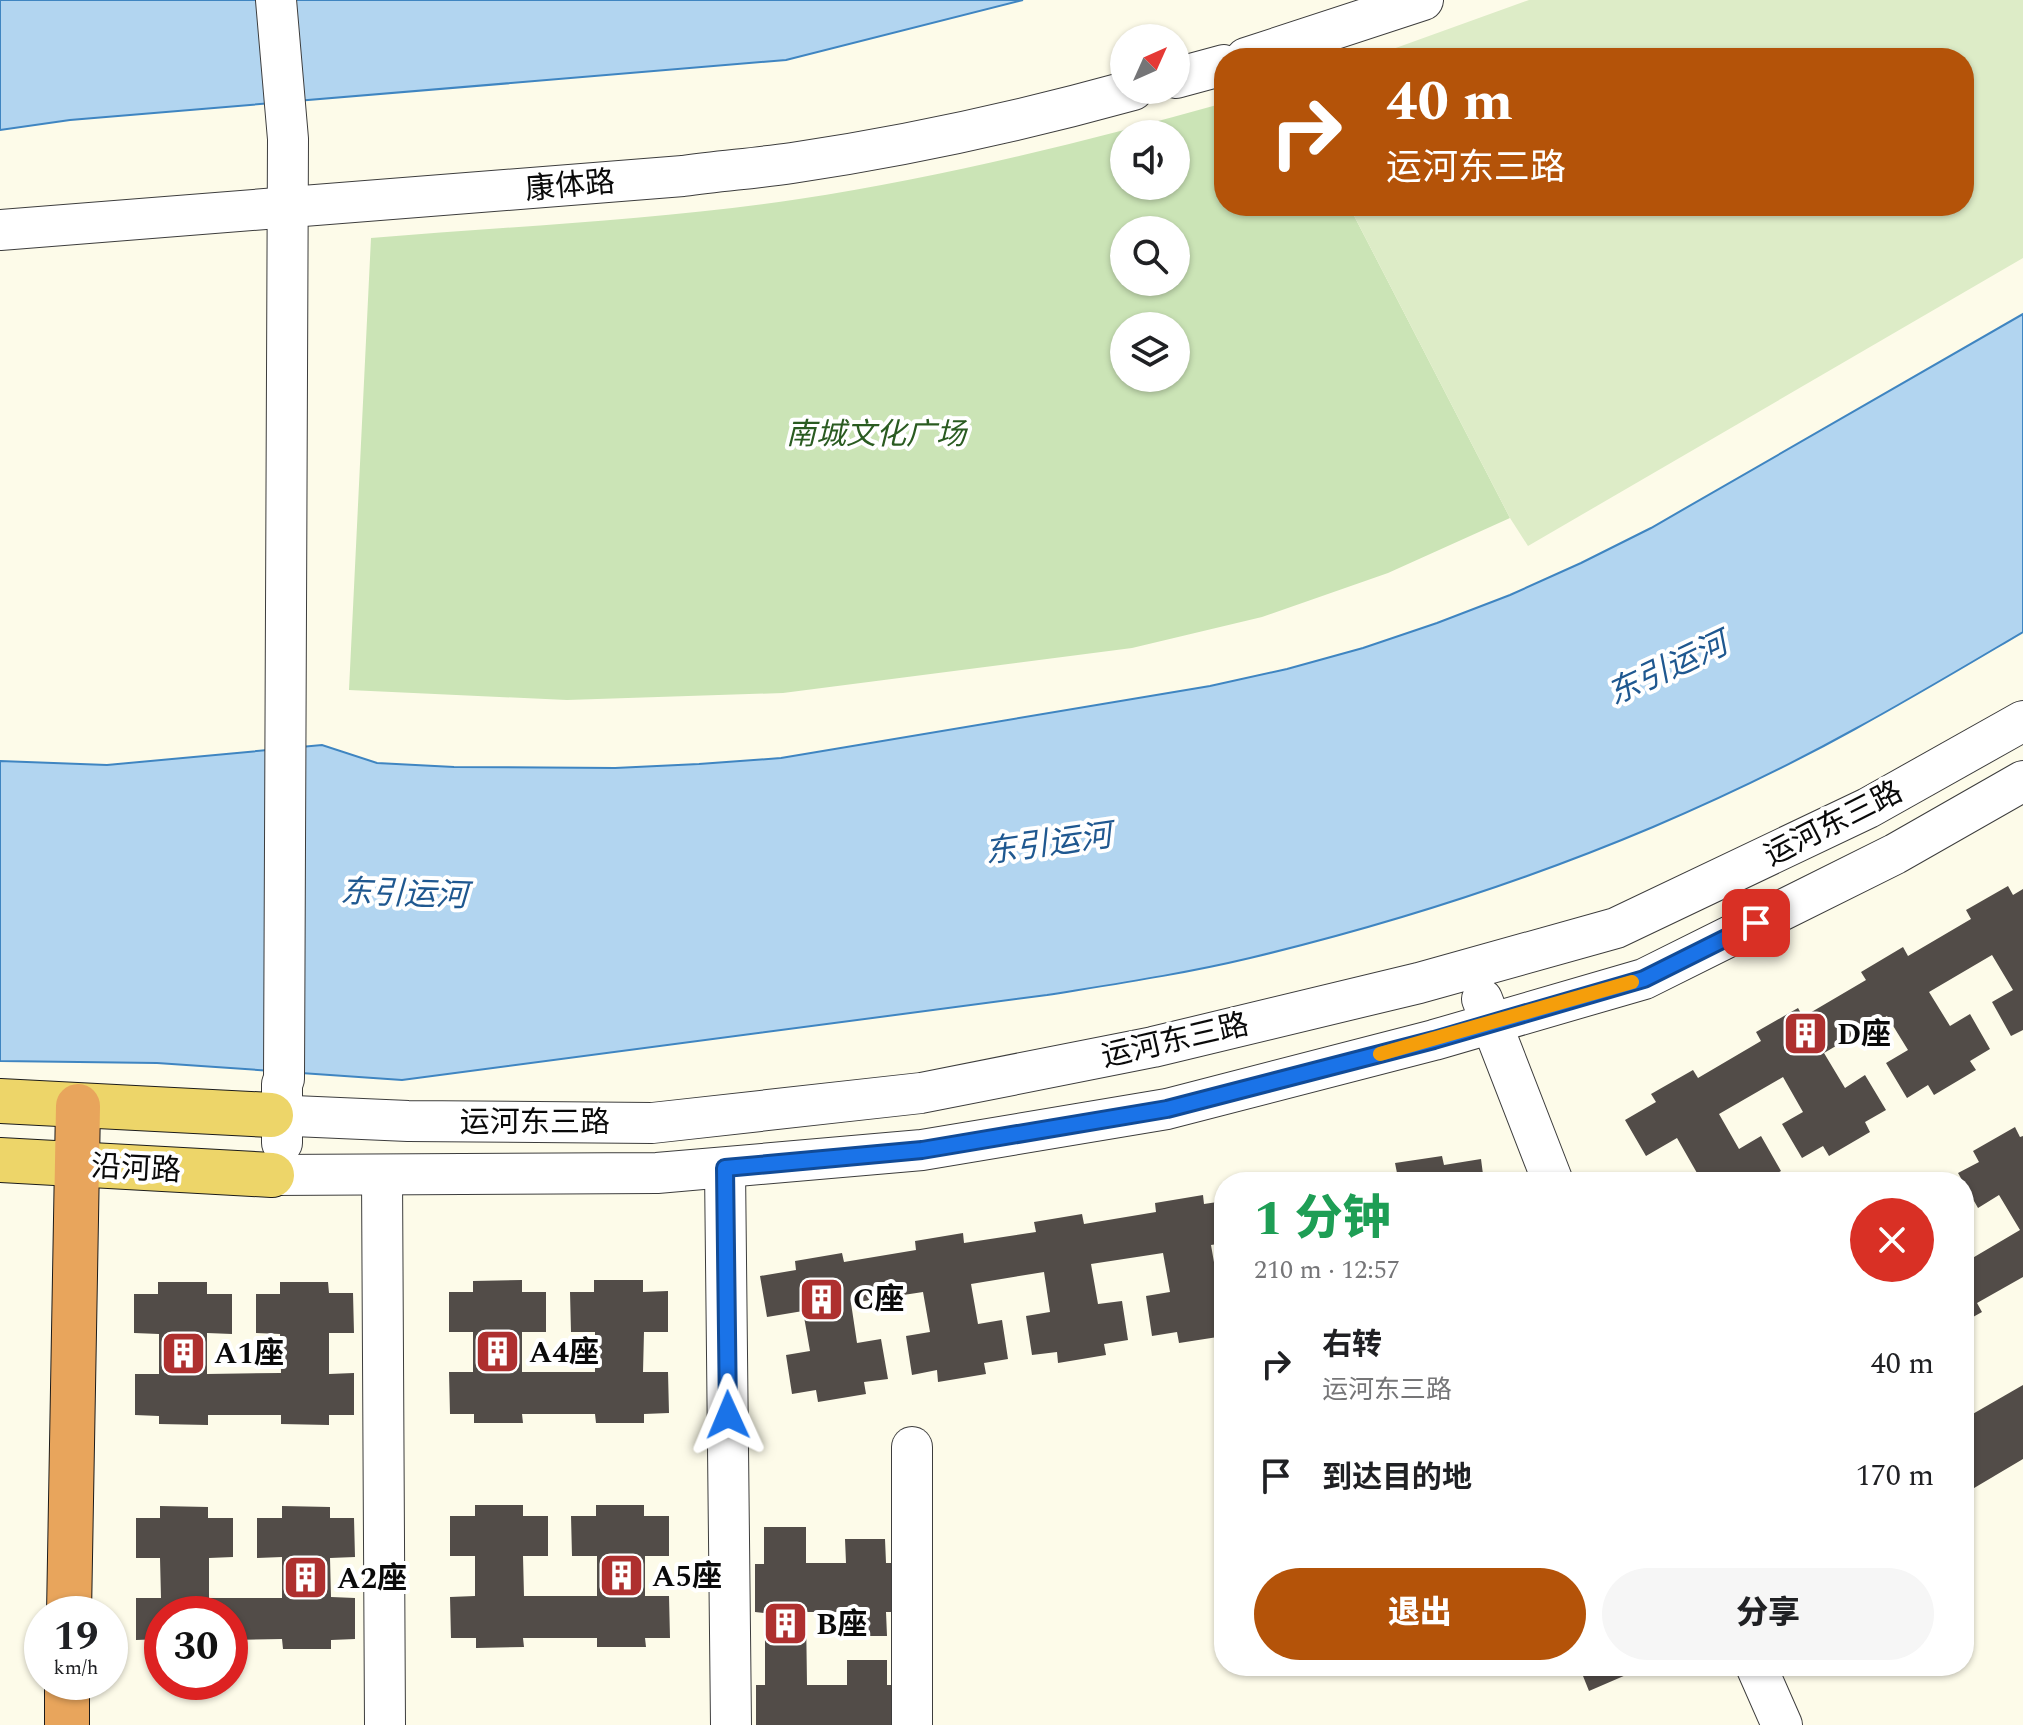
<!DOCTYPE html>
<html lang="zh">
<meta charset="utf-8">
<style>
:root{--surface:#fff;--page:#f6f6f6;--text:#202124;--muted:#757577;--accent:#b45309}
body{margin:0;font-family:Spectral,"Noto Sans SC",serif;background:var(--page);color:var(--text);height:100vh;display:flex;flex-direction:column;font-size:30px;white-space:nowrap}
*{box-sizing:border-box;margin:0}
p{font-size:26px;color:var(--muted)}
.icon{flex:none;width:44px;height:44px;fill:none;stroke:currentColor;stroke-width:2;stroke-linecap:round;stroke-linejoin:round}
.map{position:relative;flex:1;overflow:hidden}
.side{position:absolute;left:1214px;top:1172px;width:760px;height:504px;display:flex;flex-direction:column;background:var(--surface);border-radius:32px;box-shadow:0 2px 6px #0004}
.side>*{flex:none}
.top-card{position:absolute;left:1214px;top:48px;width:760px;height:168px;border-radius:32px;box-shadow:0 2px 6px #0004;background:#b45309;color:#fff;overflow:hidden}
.needle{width:52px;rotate:45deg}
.buttons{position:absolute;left:1110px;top:24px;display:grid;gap:16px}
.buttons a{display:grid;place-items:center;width:80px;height:80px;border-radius:50%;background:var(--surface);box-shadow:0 2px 6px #0004;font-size:40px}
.speed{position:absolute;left:24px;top:1596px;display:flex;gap:16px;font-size:40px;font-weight:700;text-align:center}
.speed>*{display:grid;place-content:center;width:104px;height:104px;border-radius:50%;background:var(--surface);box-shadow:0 2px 6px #0004;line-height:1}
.speed small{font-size:20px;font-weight:400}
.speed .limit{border:12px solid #d22;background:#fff;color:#111}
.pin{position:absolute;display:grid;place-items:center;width:68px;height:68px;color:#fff;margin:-34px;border-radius:16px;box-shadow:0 4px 12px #0006}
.me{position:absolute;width:88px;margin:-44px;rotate:359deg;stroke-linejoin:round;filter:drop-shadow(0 0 6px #0008)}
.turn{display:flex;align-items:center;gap:28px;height:168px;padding:0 40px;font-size:36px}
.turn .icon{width:104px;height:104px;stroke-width:2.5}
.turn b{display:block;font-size:56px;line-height:68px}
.round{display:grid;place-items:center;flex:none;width:84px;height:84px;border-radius:42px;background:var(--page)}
.summary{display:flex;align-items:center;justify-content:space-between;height:136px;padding:0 40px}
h1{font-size:48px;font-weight:800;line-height:60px;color:#1e9e55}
.button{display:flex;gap:16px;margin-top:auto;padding:16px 40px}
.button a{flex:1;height:92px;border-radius:48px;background:var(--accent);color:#fff;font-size:32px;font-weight:800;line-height:92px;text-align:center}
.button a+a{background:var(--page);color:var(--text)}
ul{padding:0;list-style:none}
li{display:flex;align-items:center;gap:24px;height:112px;padding:0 40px}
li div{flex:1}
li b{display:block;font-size:30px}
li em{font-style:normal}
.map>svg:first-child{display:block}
.green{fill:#cbe4b6;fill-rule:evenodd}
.pitch{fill:#ddecc7}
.water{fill:#b2d5f0;stroke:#3f85c1;stroke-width:2}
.building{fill:#524c48}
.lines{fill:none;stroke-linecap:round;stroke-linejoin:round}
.minor-casing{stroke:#3d3d3d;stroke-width:42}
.major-casing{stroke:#1b1b1b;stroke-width:46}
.highway-casing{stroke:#1b1b1b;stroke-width:46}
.minor{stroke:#fff;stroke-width:40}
.major{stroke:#edd569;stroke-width:44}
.highway{stroke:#e8a55c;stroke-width:44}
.route-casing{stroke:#114b97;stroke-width:20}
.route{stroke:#1a73e8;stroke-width:14}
.slow{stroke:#f59e0b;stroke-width:14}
.labels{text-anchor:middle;stroke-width:8;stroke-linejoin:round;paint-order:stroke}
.street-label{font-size:30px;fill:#0a0a0a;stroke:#fff}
.park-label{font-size:30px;font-style:italic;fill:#2a5b21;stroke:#fff}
.poi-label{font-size:30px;font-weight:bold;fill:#0a0a0a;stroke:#fff;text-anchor:start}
.water-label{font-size:32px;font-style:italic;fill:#1f5890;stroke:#fff}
</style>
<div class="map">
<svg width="2023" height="1725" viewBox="0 0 2023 1725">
<rect width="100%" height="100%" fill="#fdfbe9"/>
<!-- green -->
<path class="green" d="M1224,103V206H1349L1510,518L1388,573L1262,617L1132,648L783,693L567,700L349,690L371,238C513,226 659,220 799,199C943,177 1084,142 1224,103ZM1124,134H1176V186H1124ZM1124,230H1176V282H1124ZM1124,326H1176V378H1124Z"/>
<!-- pitch -->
<path class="pitch" d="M1529,0H2023V258L1528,546L1510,518L1349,206H1964V58H1368Z"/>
<!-- water -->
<g class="water">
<path d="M0,0H1023L786,60L70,120L0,130Z"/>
<path d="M2023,314V632C1967,665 1912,698 1855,729C1790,765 1721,798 1653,827C1523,882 1387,925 1250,958C1183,974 1115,984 1047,995L402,1080L157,1063L0,1061V761L107,765L322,745L377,763L454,767L615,768L699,764L781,758L1210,686L1287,669L1363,648L1437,623L1510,595L1581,563L1651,528Z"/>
</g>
<!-- building -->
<g class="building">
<path d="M2008,886L2013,895L2023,889V1030L2011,1036L1992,1002L2013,990L1992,955L1929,992L1950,1026L1970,1014L1990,1049L1970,1061L1976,1070L1934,1095L1928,1085L1907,1098L1886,1063L1908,1050L1887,1016L1824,1053L1845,1088L1865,1075L1886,1110L1865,1122L1870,1132L1829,1156L1823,1146L1802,1158L1782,1124L1803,1112L1783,1077L1719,1114L1739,1149L1761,1136L1781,1171L1762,1182H1682L1697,1173L1677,1138L1646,1156L1625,1120L1656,1102L1651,1094L1693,1070L1698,1078L1761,1041L1756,1032L1798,1008L1803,1017L1866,980L1861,972L1903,947L1908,956L1971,919L1966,910Z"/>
<path d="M2015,1127L2020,1137L2023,1136V1277L1977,1303L1982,1312L1964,1322V1263L2020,1230L1999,1195L1978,1208L1958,1173L1979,1162L1973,1151Z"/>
<path d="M1442,1156L1444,1165L1481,1159L1484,1182H1349V1180L1397,1173L1395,1163Z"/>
<path d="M1203,1195L1204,1204L1224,1201V1243L1211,1245L1218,1285L1224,1284V1336L1179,1343L1177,1332L1152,1336L1146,1296L1170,1292L1163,1253L1091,1264L1098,1304L1122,1301L1128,1340L1104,1344L1106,1355L1058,1363L1057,1352L1032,1355L1026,1316L1050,1312L1044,1272L971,1284L978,1324L1002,1320L1008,1359L984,1363L986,1374L938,1382L937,1370L912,1375L906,1336L930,1332L923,1292L851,1303L857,1343L881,1339L888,1379L864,1382L866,1394L818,1402L816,1390L792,1394L786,1355L810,1351L803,1311L767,1317L760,1276L796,1270L795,1261L842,1253L844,1262L916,1250L915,1241L963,1233L964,1243L1036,1232L1034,1222L1082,1214L1084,1224L1156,1212L1155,1203Z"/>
<path d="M522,1280V1292H546V1332H522V1372H595V1332H571L570,1292H594V1280H643V1292L668,1291V1332H644L643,1372H668L669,1413L644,1414V1423H596L595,1414H522L523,1423H474V1414H450L449,1372H473V1332H449V1292H473V1281Z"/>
<path d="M158,1282H207V1294H232V1334L207,1333V1374L281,1373L280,1334L256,1333V1294H280V1282H328L329,1293H353L354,1333H329V1374L354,1373V1415H329V1425L281,1424V1415H208V1425L159,1424V1416L135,1415V1374H159V1334L134,1333V1294H158Z"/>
<path d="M2023,1385V1459L1964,1494V1419Z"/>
<path d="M475,1505H523V1516H548V1556H523L524,1596H597V1556H572L571,1516H596V1505H644V1516H669V1556H645V1596H669L670,1638H645L646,1647H597V1638H523L524,1647L476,1648V1638H451L450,1597L475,1596V1556H450V1516H475Z"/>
<path d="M160,1506L208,1507V1518H233V1557L209,1558V1598H282V1557L257,1558V1518H282V1506L330,1507V1518H354L355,1557L330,1558L331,1597L355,1598V1639L331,1640V1649H283L282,1639L230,1640V1614H162V1639L136,1640V1598H161L160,1558H136V1518H160Z"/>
<path d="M764,1527H806V1563H846L845,1539H885L886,1563H897L898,1612H886L887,1636H847V1612H806L807,1685H847V1660H887V1685H898L899,1725H756V1685H765V1613L755,1612V1564H764Z"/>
<path d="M1579,1666H1622L1626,1675L1589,1691Z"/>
</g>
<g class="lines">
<defs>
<g id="minor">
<path d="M276,0L288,139L284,1079L282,1084V1143"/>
<path d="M1246,58L1423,0"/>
<path d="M1176,78L1224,65"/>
<path d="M0,230L683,176C720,171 756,168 792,163C907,146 1021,121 1133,90"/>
<path d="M1482,999L1553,1182"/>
<path d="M271,1115L408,1121L652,1123L921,1093L1153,1047L1419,983L1616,928L1868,808L2023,721"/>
<path d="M725,1168L731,1725"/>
<path d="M272,1175L657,1173L922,1150L1167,1109L1434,1040L1644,979L1895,854L2023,781"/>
<path d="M382,1175L385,1725"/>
<path d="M1756,1666L1782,1725"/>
<path d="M912,1725V1447"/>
</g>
<g id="major">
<path d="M0,1101L271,1115"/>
<path d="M0,1160L272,1175"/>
</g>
<g id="highway">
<path d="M69,1614L78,1106"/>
<path d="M67,1725V1682"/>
</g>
</defs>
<!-- minor casing -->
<use href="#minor" class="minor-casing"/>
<!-- major casing -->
<use href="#major" class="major-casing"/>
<!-- highway casing -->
<use href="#highway" class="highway-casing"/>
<!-- minor -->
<use href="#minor" class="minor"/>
<!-- major -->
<use href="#major" class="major"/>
<!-- highway -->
<use href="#highway" class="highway"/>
</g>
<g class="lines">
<defs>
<path id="route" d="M728,1415L725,1168L922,1150L1167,1109L1434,1040L1644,979L1756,923"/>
</defs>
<!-- route casing -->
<use href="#route" class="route-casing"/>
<!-- route -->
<use href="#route" class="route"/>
<!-- slow -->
<path class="slow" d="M1380,1054L1632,982"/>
</g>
<!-- icons -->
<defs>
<symbol id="building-square" viewBox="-11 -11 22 22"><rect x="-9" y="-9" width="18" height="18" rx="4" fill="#ae302f" stroke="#fff"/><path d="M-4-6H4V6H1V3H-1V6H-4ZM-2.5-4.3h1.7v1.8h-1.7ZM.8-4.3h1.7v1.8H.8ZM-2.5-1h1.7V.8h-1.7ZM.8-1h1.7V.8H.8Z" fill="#fff"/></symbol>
</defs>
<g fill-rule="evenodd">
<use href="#building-square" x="1780" y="1008" width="51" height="51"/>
<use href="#building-square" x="796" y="1274" width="51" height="51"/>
<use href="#building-square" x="472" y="1326" width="51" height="51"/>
<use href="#building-square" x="158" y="1328" width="51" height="51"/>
<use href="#building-square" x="596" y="1550" width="51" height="51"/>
<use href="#building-square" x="280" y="1552" width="51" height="51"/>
<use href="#building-square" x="760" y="1598" width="51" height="51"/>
</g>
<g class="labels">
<!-- street labels -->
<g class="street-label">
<text transform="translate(570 185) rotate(-5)" y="10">康体路</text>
<text transform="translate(1833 823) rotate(-27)" y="10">运河东三路</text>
<text transform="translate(1175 1040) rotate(-13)" y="10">运河东三路</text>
<text x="535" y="1132">运河东三路</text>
<text transform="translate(136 1168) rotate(3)" y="10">沿河路</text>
</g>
<!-- park labels -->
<g class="park-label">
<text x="876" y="444">南城文化广场</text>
</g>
<!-- poi labels -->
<g class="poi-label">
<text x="1837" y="1044">D座</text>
<text x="853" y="1309">C座</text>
<text x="529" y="1362">A4座</text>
<text x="214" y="1363">A1座</text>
<text x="652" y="1586">A5座</text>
<text x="337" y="1588">A2座</text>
<text x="816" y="1634">B座</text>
</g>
<!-- water labels -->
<g class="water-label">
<text transform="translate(1667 668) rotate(-25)" y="11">东引运河</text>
<text transform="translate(1048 843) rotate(-8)" y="11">东引运河</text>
<text transform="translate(404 893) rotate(2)" y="11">东引运河</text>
</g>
</g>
</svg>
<div class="buttons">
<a><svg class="needle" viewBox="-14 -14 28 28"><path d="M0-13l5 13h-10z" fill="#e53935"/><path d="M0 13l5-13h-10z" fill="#757577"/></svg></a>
<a><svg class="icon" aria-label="sound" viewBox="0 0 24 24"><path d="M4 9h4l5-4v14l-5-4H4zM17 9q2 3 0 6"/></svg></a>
<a><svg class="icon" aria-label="search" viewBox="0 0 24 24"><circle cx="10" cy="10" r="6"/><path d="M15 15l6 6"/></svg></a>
<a><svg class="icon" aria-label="layers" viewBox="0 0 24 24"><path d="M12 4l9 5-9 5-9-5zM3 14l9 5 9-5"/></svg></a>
</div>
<div class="speed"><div>19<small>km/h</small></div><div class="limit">30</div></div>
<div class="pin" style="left:1756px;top:923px;background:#d93025"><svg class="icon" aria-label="arrive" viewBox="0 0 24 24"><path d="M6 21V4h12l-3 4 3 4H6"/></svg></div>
<svg class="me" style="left:728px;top:1415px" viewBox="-20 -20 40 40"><path d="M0-17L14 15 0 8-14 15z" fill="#1a73e8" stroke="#fff" stroke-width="4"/></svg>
<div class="top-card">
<div class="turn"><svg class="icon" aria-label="right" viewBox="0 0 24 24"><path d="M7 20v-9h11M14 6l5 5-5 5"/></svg><div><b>40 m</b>运河东三路</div></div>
</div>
<section class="side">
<div class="summary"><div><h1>1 分钟</h1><p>210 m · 12:57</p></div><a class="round" style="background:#d93025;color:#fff"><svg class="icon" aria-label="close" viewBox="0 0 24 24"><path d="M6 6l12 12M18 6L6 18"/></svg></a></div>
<ul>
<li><svg class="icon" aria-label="right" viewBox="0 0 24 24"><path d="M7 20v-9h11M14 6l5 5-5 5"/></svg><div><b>右转</b><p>运河东三路</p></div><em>40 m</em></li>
<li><svg class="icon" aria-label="arrive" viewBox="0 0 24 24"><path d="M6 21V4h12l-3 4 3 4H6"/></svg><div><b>到达目的地</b></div><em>170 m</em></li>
</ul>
<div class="button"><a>退出</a><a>分享</a></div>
</section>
</div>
